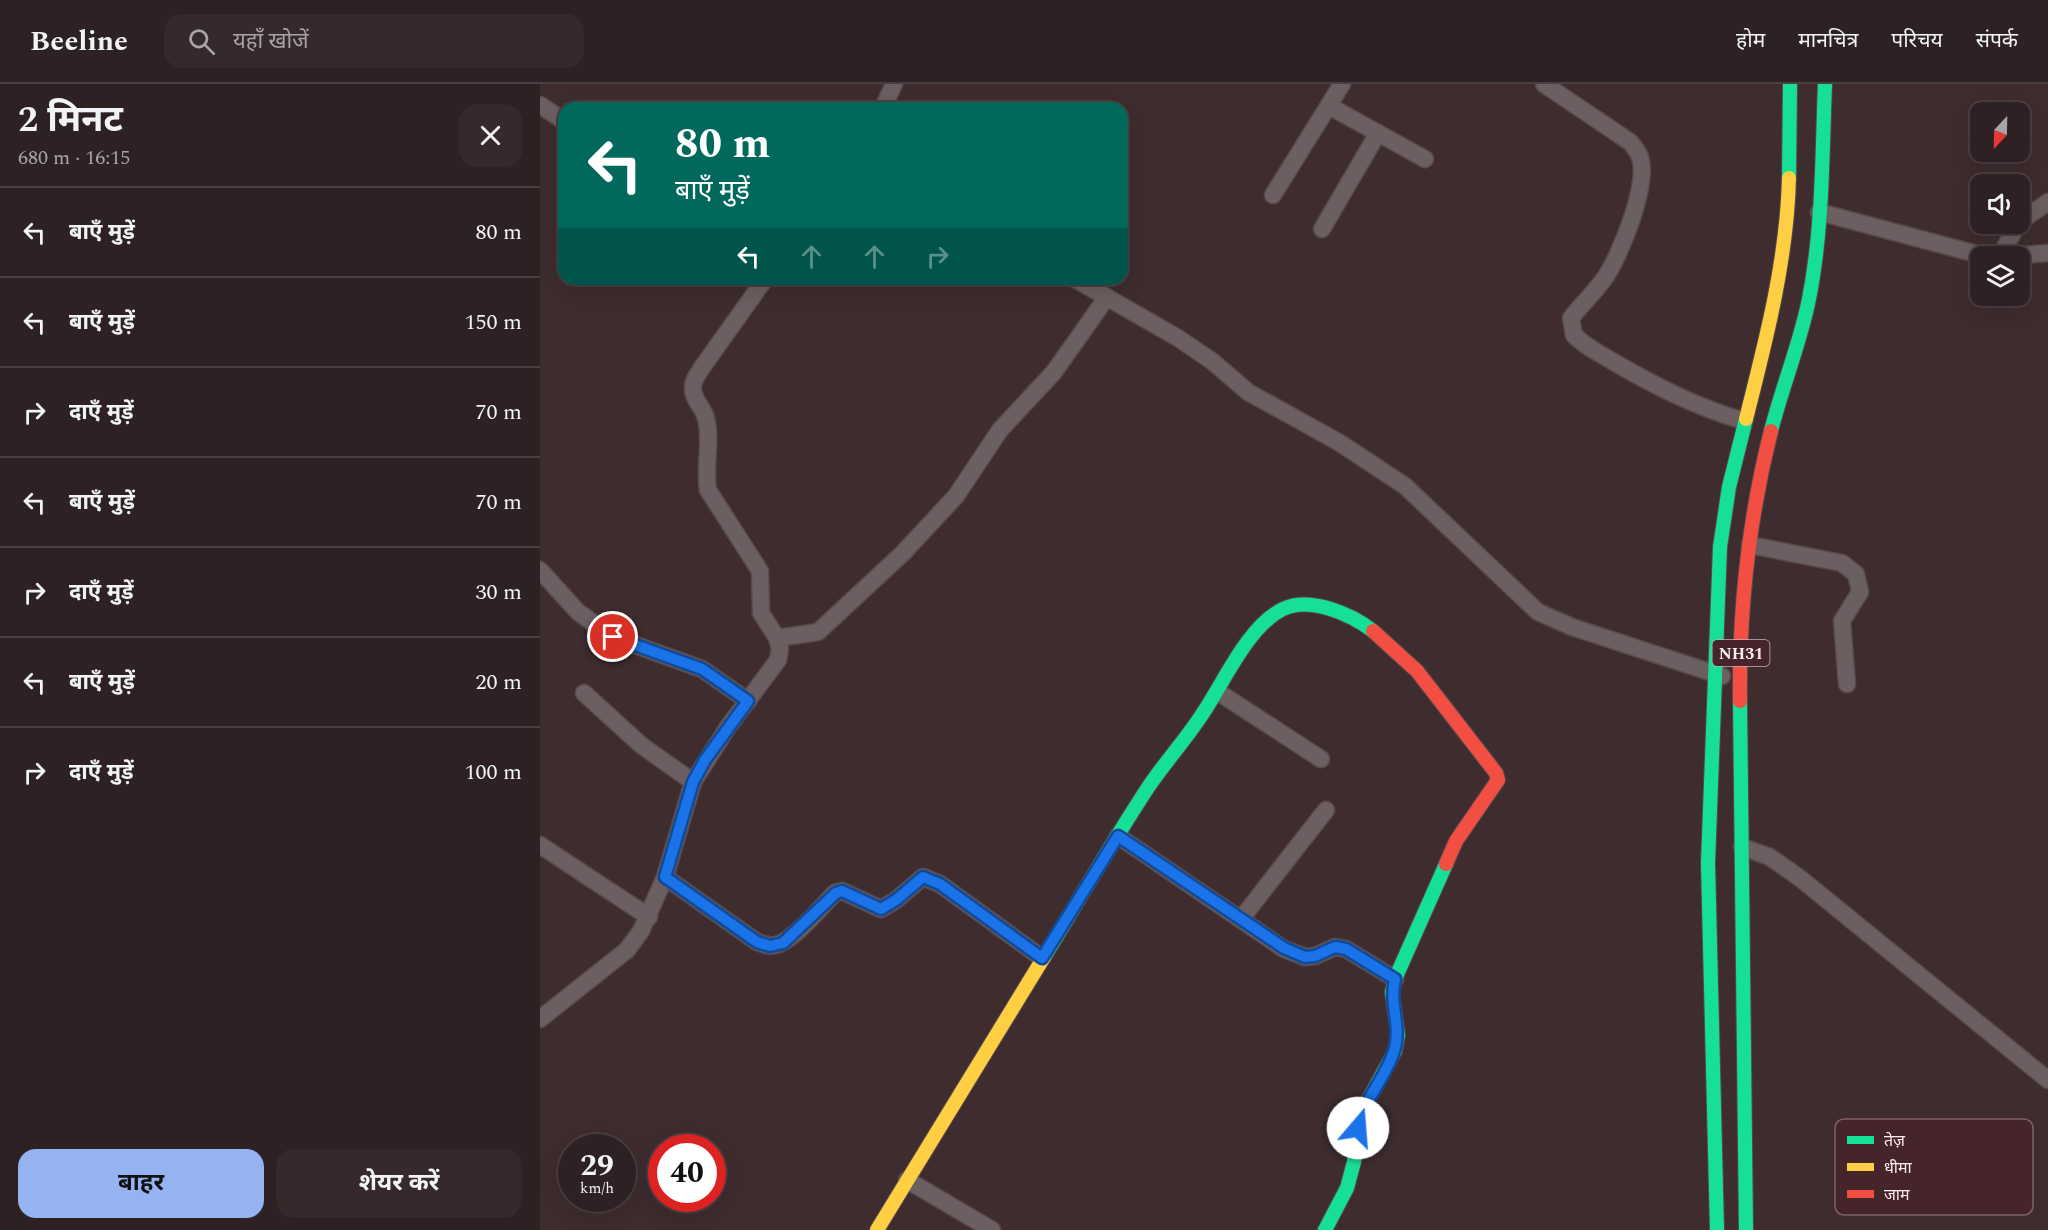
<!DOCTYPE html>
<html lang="hi">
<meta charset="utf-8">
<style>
:root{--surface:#2e2123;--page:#36292b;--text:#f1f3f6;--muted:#a7a3a6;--line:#493e41;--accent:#95b2f1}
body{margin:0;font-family:Spectral,"Noto Sans Devanagari",serif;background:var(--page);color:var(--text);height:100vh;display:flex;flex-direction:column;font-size:22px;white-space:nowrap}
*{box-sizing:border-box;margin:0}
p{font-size:20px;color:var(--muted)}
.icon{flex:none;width:33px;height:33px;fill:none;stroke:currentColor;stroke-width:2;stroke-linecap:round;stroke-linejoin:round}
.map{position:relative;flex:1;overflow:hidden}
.sheet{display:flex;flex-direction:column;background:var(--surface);width:540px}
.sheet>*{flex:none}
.banner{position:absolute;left:18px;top:18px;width:570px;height:183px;border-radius:18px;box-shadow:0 6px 24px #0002,0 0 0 2px var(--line);background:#00695c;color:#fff;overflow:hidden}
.needle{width:39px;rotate:202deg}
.buttons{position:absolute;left:1430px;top:18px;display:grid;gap:12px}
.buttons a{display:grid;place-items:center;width:60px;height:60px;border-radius:12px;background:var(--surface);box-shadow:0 6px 24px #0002,0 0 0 2px var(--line);font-size:30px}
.speed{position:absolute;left:18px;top:1050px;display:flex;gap:12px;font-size:30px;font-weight:700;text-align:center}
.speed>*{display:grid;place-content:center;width:78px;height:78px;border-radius:50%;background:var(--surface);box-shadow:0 6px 24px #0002,0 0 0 2px var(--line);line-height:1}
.speed small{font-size:15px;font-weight:400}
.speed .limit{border:9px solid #d22;background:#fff;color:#111}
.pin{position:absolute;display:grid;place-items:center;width:51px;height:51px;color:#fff;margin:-26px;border:3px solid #fff;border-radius:50%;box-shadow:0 2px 6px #0007}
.me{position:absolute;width:66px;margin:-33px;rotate:18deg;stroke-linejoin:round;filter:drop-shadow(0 0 4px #0008)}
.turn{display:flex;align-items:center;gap:21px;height:126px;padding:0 18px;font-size:27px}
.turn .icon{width:78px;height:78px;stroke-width:2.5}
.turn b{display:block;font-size:42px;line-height:51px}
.lanes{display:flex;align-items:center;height:57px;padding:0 18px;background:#0003;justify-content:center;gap:30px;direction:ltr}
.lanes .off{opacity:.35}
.round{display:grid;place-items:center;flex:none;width:63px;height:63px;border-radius:18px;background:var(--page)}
.head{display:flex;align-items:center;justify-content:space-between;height:102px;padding:0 18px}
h1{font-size:36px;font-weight:700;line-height:45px}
.action{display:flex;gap:12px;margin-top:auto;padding:12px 18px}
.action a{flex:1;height:69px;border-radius:18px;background:var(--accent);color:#111;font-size:24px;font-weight:700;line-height:69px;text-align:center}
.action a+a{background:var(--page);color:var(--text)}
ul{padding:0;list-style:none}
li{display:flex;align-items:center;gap:18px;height:90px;padding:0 18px;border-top:2px solid var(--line)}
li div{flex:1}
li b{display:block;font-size:22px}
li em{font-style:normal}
header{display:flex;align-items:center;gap:36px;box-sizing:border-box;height:84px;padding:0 30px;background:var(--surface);border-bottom:2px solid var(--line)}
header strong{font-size:28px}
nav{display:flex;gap:33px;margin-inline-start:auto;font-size:21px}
.search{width:420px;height:54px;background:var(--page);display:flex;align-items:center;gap:15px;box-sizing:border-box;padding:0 21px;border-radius:18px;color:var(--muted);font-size:22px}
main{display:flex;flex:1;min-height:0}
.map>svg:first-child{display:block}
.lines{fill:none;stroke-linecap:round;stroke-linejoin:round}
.street-casing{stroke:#57494b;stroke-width:19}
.fast-casing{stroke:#57494b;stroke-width:16}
.slow-casing{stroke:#57494b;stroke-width:16}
.jam-casing{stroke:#57494b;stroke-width:16}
.street{stroke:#6c5f61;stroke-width:16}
.fast{stroke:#16e098;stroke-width:14}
.slow{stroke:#ffcf43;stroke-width:14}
.jam{stroke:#f24e42;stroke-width:14}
.route-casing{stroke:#114b97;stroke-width:15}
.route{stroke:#1a73e8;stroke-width:10}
.labels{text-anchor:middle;stroke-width:6;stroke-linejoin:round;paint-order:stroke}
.shield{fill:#45252a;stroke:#c6b2b5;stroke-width:1.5}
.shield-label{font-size:16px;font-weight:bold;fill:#fdeff0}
.key{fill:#45252a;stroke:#7c6265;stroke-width:1.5}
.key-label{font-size:16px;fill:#fdeff0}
</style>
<header>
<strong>Beeline</strong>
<div class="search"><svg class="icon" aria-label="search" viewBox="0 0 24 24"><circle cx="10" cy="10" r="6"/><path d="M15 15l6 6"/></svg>यहाँ खोजें</div>
<nav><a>होम</a><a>मानचित्र</a><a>परिचय</a><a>संपर्क</a></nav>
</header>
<main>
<section class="sheet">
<div class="head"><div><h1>2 मिनट</h1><p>680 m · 16:15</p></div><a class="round"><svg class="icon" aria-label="close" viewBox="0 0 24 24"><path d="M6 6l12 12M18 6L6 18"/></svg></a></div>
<ul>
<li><svg class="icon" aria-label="left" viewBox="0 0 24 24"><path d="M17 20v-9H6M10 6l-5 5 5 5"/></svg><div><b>बाएँ मुड़ें</b></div><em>80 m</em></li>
<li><svg class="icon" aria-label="left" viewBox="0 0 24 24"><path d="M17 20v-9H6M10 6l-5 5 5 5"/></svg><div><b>बाएँ मुड़ें</b></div><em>150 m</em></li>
<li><svg class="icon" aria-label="right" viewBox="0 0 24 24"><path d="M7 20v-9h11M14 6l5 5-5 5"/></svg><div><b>दाएँ मुड़ें</b></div><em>70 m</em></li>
<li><svg class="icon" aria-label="left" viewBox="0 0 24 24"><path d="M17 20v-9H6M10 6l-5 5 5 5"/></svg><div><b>बाएँ मुड़ें</b></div><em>70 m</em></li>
<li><svg class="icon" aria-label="right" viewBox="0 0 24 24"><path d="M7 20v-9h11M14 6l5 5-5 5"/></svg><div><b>दाएँ मुड़ें</b></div><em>30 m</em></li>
<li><svg class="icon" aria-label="left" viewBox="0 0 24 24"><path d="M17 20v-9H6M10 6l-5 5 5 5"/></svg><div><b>बाएँ मुड़ें</b></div><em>20 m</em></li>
<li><svg class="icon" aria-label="right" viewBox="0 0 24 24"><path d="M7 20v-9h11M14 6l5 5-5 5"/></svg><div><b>दाएँ मुड़ें</b></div><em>100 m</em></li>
</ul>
<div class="action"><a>बाहर</a><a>शेयर करें</a></div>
</section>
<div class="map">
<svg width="1508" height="1146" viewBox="0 0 1508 1146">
<rect width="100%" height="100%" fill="#3e2c2f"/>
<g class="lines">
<defs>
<g id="street">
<path d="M1004,0L1090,58C1094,63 1098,67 1100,73C1109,100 1080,173 1064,195C1054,209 1041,221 1031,234L1034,251C1044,262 1059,269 1072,277C1115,302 1156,323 1204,337"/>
<path d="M0,21L24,37"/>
<path d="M789,22L885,75"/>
<path d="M343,24L354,0"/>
<path d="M733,111L802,0"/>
<path d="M1279,128L1444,172"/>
<path d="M1479,138L1508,118"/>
<path d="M782,145L838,49"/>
<path d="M1460,172L1478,140"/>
<path d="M1472,172L1508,169"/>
<path d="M535,195L638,254L672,277L708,308L800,359L865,402L998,528L1032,543L1182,592"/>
<path d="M1210,461L1302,479L1316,490L1320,508L1302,537L1307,600"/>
<path d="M0,486L38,528L73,553L162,585L208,617"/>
<path d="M237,554L278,548L363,469L416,412L460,346L514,288L567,213"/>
<path d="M678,608L781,675"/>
<path d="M44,609L101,661L153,698"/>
<path d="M578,752L744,865L765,873L775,872L795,863L806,865L855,895"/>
<path d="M0,761L109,833"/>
<path d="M1202,763L1230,773L1261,795L1508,996"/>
<path d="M125,793L217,858C223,860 229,863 235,861C253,858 282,822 295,809L302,807L341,825L356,816L383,793L400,800L502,874"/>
<path d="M701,835L786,726"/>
<path d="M0,935L87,866L101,847L125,793L153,698L188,643L238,576L240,565L237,554L221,529L220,487L168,406C164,382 172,357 166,334C163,323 152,315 153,303C153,295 159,289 163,282L225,195"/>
<path d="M367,1096L452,1146"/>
</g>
<g id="fast">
<path d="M1249,94L1250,0"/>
<path d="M1231,347C1242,303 1260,260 1269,215C1283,144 1282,72 1285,0"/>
<path d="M1200,617L1206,1146"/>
<path d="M504,873C539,816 572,758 609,702C626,677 647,654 663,629C684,598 708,542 743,525C770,512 811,530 833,547"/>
<path d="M785,1146L807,1104L814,1078L820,1031L855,967L858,951L852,908L855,895L906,780"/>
<path d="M1177,1146L1168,779L1180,463L1189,403L1206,335"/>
</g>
<g id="slow">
<path d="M1206,335C1226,256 1247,176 1249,94"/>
<path d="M337,1146L504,873"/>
</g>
<g id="jam">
<path d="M833,547L877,587L956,689L958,696L916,757L906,780"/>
<path d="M1200,617C1199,528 1209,434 1231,347"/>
</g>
</defs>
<!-- street casing -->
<use href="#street" class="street-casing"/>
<!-- fast casing -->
<use href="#fast" class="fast-casing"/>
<!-- slow casing -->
<use href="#slow" class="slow-casing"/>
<!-- jam casing -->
<use href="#jam" class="jam-casing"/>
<!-- street -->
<use href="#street" class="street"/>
<!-- fast -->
<use href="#fast" class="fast"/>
<!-- slow -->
<use href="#slow" class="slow"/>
<!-- jam -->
<use href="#jam" class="jam"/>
</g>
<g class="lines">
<defs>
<path id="route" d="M73,553L162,585L208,617L165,676L153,698L125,793L217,858L230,862L243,859L296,809L302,807L341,825L356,816L383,793L400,800L502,874L578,752L744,864L765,873L775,872L795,863L806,865L855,895C849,919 861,941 855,964C847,993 824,1014 818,1044"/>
</defs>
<!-- route casing -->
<use href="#route" class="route-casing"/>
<!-- route -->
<use href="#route" class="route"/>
</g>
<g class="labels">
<!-- shield labels -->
<rect class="shield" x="1172.5" y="556" width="57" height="26" rx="4.5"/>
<g class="shield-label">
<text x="1201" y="575">NH31</text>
</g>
</g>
<!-- legend -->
<rect x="1295" y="1035" width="198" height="96" rx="9" class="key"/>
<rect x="1307" y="1052" width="27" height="8" fill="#16e098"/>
<rect x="1307" y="1079" width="27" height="8" fill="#ffcf43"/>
<rect x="1307" y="1106" width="27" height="8" fill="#f24e42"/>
<g class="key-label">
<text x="1344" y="1062">तेज़</text>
<text x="1344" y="1089">धीमा</text>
<text x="1344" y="1116">जाम</text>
</g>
</svg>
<div class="buttons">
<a><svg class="needle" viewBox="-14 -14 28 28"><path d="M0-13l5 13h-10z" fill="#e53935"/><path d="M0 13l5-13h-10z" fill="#a7a3a6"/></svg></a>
<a><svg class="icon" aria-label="sound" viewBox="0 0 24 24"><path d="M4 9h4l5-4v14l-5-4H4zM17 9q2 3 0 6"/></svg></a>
<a><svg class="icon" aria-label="layers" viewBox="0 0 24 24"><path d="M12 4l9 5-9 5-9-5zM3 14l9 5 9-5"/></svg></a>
</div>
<div class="speed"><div>29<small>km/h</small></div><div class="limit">40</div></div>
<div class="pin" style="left:73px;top:553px;background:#d93025"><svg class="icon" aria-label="arrive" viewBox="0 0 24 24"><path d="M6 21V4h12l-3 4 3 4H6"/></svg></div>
<svg class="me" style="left:818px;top:1044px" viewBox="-20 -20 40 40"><circle r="19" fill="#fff"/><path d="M0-13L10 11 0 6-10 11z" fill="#1a73e8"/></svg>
<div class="banner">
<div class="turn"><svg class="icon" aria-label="left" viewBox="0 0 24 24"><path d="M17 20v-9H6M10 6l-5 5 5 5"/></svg><div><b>80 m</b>बाएँ मुड़ें</div></div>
<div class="lanes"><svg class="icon" aria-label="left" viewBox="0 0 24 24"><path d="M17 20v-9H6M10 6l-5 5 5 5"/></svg><svg class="icon off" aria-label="ahead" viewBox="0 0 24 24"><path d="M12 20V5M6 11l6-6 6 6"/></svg><svg class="icon off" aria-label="ahead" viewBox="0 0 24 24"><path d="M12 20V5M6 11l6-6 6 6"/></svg><svg class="icon off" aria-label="right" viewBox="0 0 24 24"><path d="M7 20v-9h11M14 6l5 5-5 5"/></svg></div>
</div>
</div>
</main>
